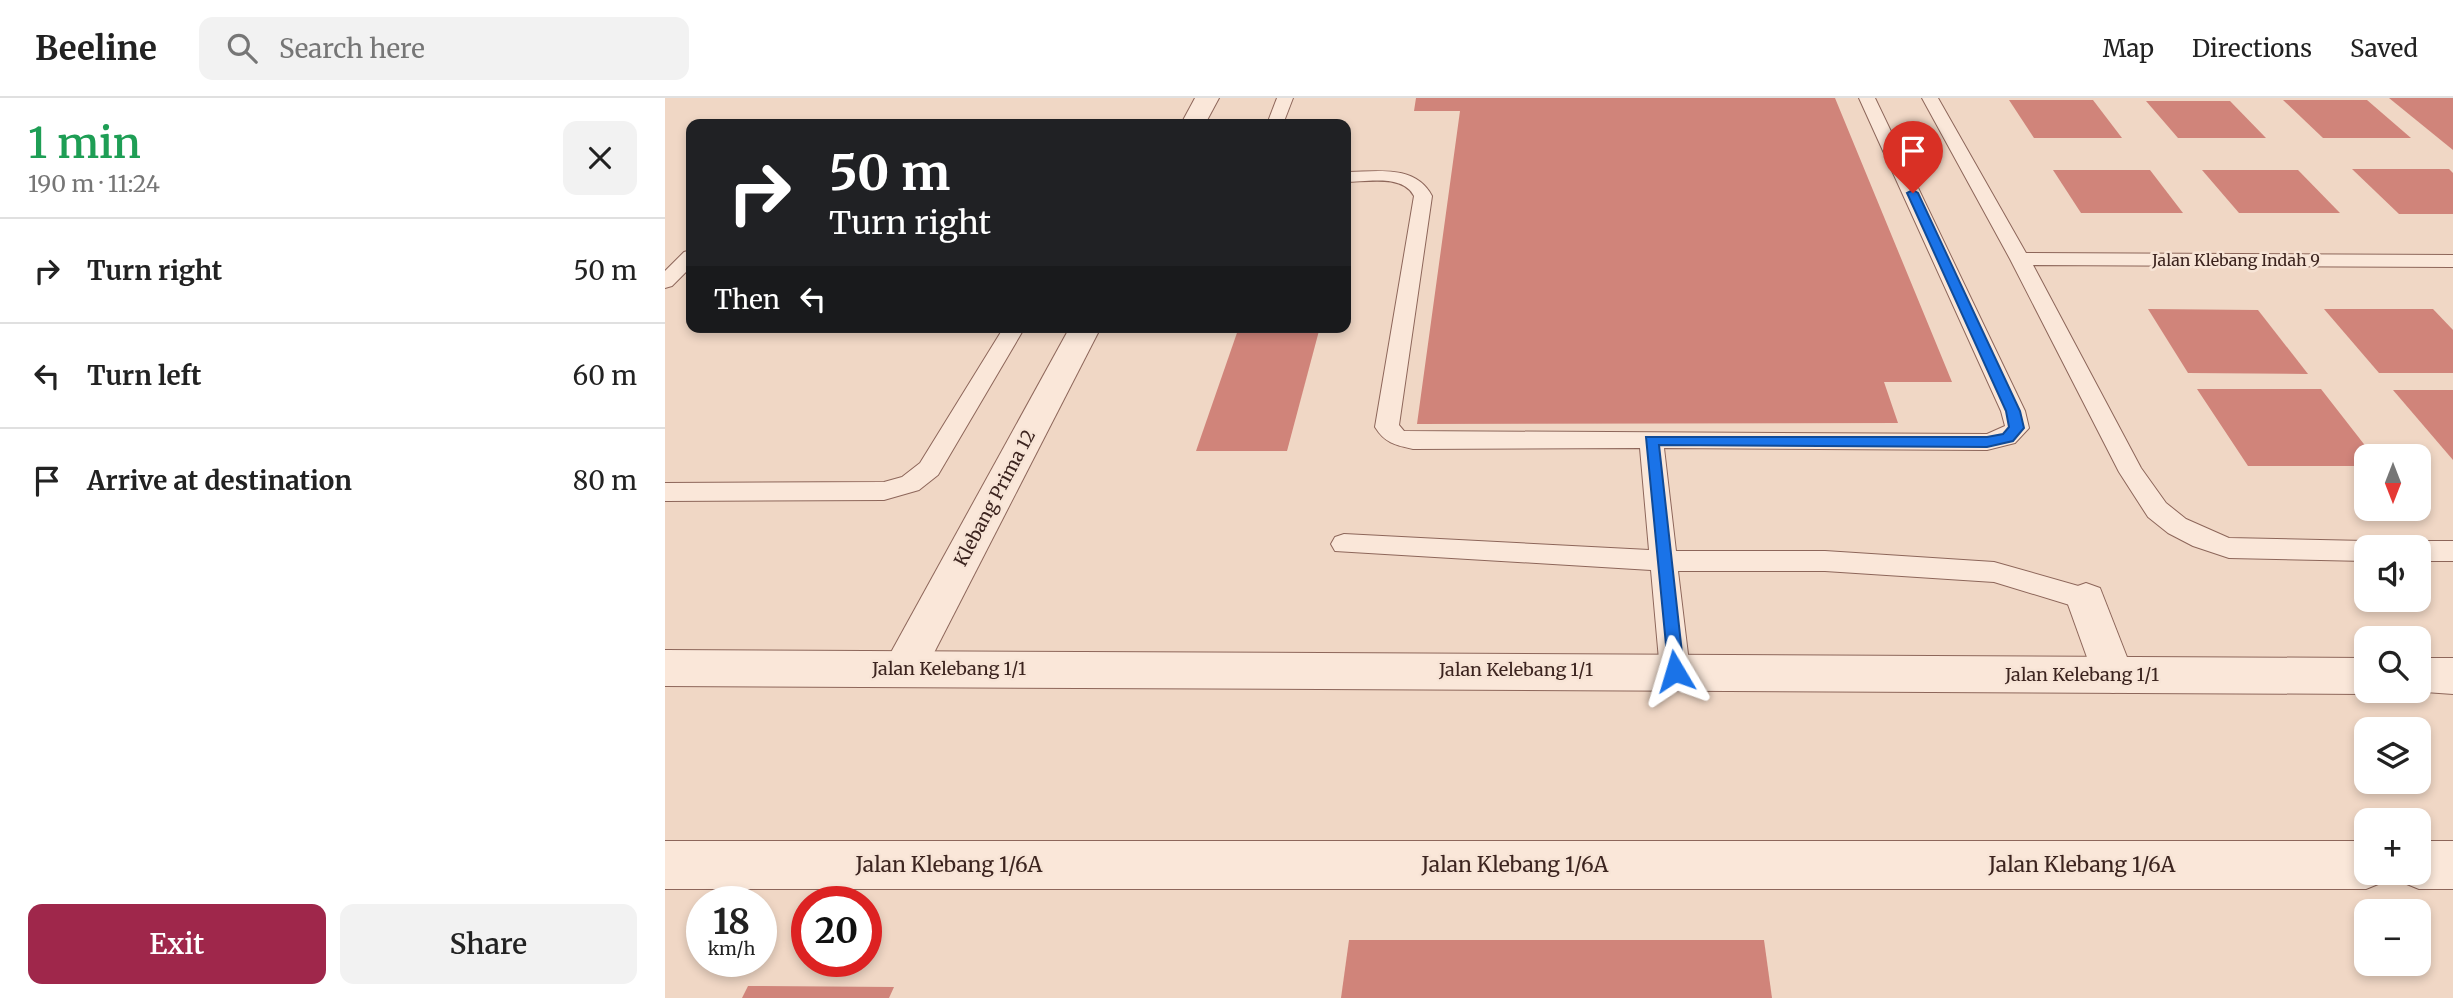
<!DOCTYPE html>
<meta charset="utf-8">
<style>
:root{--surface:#fff;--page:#f2f2f2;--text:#222;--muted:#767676;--line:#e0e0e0;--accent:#9f274b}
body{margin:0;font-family:Merriweather,serif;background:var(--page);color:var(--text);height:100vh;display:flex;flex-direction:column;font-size:26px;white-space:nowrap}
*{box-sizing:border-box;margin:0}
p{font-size:23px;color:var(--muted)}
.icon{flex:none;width:38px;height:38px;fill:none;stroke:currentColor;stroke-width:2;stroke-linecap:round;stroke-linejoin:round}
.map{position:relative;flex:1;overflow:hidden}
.drawer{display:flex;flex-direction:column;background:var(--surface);width:665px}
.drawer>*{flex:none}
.hud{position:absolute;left:21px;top:21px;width:665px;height:214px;border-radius:14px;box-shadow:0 4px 10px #0003;background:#202124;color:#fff;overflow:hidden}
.needle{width:46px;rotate:180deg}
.controls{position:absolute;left:1689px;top:346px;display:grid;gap:14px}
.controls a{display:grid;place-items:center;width:77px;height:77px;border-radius:14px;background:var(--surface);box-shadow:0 4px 10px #0003;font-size:35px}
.speed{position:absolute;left:21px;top:788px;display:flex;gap:14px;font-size:35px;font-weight:700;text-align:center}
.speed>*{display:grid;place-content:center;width:91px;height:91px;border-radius:50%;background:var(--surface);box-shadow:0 4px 10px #0003;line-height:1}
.speed small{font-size:18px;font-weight:400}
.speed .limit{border:10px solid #d22;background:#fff;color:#111}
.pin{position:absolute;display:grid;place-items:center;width:60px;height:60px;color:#fff;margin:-72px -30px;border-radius:50% 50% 50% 0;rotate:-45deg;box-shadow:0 0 7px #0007}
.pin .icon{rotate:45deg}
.me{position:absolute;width:77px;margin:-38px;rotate:353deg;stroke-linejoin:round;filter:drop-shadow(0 0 5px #0008)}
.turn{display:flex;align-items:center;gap:24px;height:147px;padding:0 28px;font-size:32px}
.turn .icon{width:91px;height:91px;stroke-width:2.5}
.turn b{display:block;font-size:49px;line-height:60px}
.then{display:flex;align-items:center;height:66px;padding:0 28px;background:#0003;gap:14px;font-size:26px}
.round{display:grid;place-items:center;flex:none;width:74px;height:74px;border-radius:14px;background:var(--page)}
.overview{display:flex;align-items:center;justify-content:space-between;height:119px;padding:0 28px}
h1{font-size:42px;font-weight:600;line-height:52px;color:#1e9e55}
.button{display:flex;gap:14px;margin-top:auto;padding:14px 28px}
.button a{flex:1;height:80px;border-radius:14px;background:var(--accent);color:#fff;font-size:28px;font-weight:600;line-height:80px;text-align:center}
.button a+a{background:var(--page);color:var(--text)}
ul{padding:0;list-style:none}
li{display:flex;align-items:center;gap:21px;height:105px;padding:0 28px;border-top:2px solid var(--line)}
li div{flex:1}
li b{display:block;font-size:26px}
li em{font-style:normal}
header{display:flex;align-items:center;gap:42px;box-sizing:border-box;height:98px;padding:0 35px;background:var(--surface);border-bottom:2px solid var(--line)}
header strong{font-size:33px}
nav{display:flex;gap:38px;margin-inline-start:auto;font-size:24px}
.search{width:490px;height:63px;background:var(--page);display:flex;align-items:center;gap:18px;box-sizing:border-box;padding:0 24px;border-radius:14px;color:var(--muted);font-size:26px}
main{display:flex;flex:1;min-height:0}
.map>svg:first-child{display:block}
.building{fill:#d0847a}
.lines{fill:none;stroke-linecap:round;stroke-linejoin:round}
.service-casing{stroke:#8d665a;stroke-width:2}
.minor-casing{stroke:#8d665a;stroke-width:2}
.tertiary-casing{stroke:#8d665a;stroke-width:2}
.service{fill:#fae7d9;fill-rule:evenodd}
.minor{fill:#fae7d9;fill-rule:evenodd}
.tertiary{fill:#fae7d9;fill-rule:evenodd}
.route{fill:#1a73e8;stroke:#114b97;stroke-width:2}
.labels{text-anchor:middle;stroke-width:5;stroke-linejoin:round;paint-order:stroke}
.far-street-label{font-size:16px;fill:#3c241f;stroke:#f7e4d6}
.street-label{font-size:18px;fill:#3c241f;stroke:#f7e4d6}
.near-street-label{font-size:21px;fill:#3c241f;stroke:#f7e4d6}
</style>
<header>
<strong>Beeline</strong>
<div class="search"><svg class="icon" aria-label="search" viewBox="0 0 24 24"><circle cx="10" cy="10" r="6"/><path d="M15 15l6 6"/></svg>Search here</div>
<nav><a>Map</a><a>Directions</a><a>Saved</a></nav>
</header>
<main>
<section class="drawer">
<div class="overview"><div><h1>1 min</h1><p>190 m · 11:24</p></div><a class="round"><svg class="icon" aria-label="close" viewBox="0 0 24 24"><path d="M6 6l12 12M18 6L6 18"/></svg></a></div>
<ul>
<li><svg class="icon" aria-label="right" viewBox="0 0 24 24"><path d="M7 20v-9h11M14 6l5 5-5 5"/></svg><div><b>Turn right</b></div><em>50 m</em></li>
<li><svg class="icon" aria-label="left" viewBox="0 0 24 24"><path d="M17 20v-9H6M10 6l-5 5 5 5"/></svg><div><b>Turn left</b></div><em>60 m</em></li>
<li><svg class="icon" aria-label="arrive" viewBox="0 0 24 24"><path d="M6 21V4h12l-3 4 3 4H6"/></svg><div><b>Arrive at destination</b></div><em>80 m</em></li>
</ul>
<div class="button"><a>Exit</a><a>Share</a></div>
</section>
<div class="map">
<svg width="1788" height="900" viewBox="0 0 1788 900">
<rect width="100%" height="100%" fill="#f0d7c5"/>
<!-- building -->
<g class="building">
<path d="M751,0H1170L1287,284H1219L1233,325L752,326L795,13H749Z"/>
<path d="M1724,0H1788V52Z"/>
<path d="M1344,2H1428L1457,40H1369Z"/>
<path d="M1618,2H1702L1746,40H1658Z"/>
<path d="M1481,3H1565L1601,40H1513Z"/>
<path d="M1687,71H1784L1788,75V116H1734Z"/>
<path d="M1388,72H1485L1518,115H1416Z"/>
<path d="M1537,72H1633L1675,115H1574Z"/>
<path d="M1483,211L1593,212L1643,276L1523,275Z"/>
<path d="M1659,211H1768L1788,232V275H1714Z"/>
<path d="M574,229H655L622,353H531Z"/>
<path d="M1532,291H1656L1709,359H1701V368H1583Z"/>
<path d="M1728,292H1788V362Z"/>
<path d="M684,842H1099L1107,900H676Z"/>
<path d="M83,888L229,889L224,900H77Z"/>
</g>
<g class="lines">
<defs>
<g id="service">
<path d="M612,0H628L618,26H602Z"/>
<path d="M1194,0H1210L1360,313L1364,330L1350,345L1322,352L999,350L1011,453H1160L1329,464L1431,493L1435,501L1431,509L1421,512L1329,484L1160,473H1013L1025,573L1020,582L1010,585L1000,582L995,573L986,472L670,453L666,446L670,439L679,436L984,452L975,350L748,351C730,347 720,345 710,329L749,98C738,76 701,84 681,84V74C712,74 750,66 767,98L734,327L739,333L1322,336L1340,328L1336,313Z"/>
<path d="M1257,0H1273L1361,155L1788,157V169L1368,167L1476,370L1501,405L1521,421L1564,440L1701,443L1710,446L1712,450H1701V463L1564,460L1528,448L1503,435L1483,419L1454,374L1345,161Z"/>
<path d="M26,152V169L7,188L0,190V173L19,154Z"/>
<path d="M339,229H360L273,377L254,392L219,402L0,403V385L219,384L237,379L255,365Z"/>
<path d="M1754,443H1788V463H1754V450H1743Z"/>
</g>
<g id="minor">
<path d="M530,0H554L540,26H516Z"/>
<path d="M405,229H436L254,584L239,589L224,584L218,571L224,558Z"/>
<path d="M1421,485L1435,490L1469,577L1463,590L1448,595L1433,590L1401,501L1407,490Z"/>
<path d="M0,743H1701V775H1722L1718,784L1701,791H0Z"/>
<path d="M1754,743H1788V791H1754L1737,784L1733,775H1754Z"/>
</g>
<g id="tertiary">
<path d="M0,552L1701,560V593H1709L1701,596L0,588Z"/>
<path d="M1754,560H1788V596L1746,593H1754Z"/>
</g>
</defs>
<!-- service casing -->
<use href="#service" class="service-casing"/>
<!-- minor casing -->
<use href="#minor" class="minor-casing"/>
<!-- tertiary casing -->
<use href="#tertiary" class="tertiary-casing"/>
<!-- service -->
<use href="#service" class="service"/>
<!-- minor -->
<use href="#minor" class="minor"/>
<!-- tertiary -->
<use href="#tertiary" class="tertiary"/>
</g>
<!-- route -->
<path class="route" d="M1248,92L1253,95L1355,313L1359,330L1348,343L1322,349L994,347L1019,573L1010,580L1004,578L981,339H1322L1338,336L1344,329L1341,313L1242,95Z"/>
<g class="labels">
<!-- far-street labels -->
<g class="far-street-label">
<text x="1571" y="168">Jalan Klebang Indah 9</text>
</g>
<!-- street labels -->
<g class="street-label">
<text transform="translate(330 400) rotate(-62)" y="6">Klebang Prima 12</text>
<text x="284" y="577">Jalan Kelebang 1/1</text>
<text x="851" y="578">Jalan Kelebang 1/1</text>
<text x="1417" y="583">Jalan Kelebang 1/1</text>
</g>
<!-- near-street labels -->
<g class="near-street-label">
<text x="284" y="774">Jalan Klebang 1/6A</text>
<text x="850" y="774">Jalan Klebang 1/6A</text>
<text x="1417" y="774">Jalan Klebang 1/6A</text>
</g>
</g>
</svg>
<div class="controls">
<a><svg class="needle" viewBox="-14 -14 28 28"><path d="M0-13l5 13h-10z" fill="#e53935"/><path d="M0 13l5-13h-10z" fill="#767676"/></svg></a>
<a><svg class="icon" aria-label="sound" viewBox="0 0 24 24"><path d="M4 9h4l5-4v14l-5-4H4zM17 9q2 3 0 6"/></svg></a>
<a><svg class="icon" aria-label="search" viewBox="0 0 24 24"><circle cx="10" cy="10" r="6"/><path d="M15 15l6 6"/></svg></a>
<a><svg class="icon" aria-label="layers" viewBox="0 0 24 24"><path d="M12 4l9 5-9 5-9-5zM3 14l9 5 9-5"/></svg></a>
<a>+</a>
<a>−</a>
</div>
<div class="speed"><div>18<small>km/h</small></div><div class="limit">20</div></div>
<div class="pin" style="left:1248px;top:95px;background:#d93025"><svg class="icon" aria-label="arrive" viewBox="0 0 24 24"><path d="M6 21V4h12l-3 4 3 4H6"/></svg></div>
<svg class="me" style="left:1010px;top:573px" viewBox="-20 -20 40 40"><path d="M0-17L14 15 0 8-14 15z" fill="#1a73e8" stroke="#fff" stroke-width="4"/></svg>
<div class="hud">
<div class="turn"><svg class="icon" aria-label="right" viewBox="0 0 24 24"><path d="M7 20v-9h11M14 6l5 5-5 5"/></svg><div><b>50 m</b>Turn right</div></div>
<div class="then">Then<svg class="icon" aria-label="left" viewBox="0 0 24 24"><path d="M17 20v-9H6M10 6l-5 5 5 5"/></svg></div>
</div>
</div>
</main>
